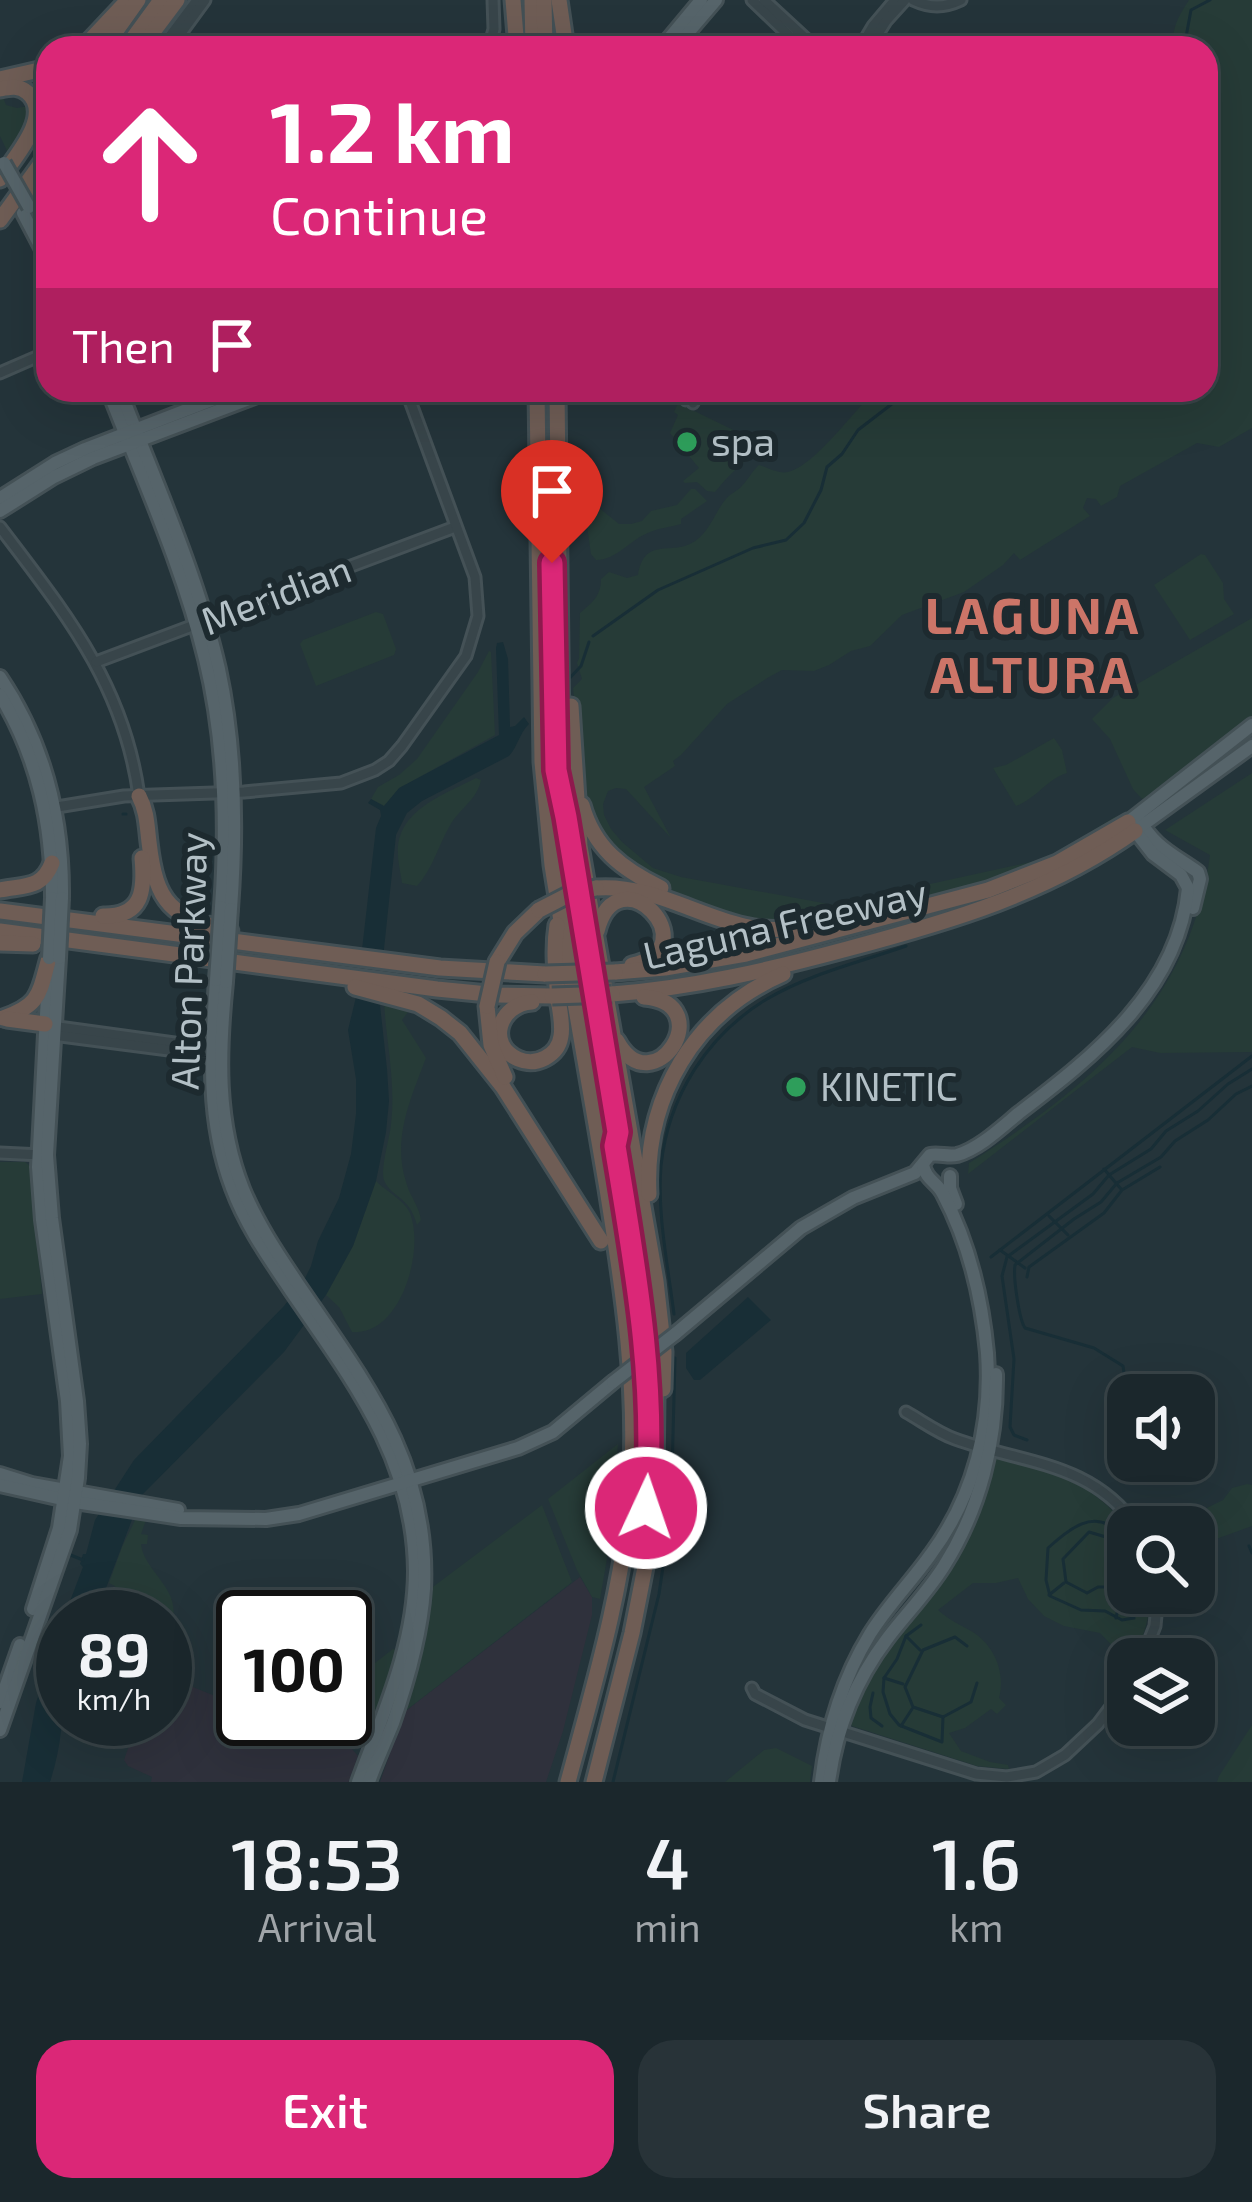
<!DOCTYPE html>
<style>
:root{--surface:#1b272c;--page:#283338;--text:#f1f3f6;--muted:#a0a5a9;--line:#394448;--accent:#db2777}
body{margin:0;font-family:"Exo 2",sans-serif;background:var(--page);color:var(--text);height:100vh;display:flex;flex-direction:column;font-size:45px;white-space:nowrap}
*{box-sizing:border-box;margin:0}
p{font-size:39px;color:var(--muted)}
.icon{flex:none;width:66px;height:66px;fill:none;stroke:currentColor;stroke-width:2;stroke-linecap:round;stroke-linejoin:round}
.map{position:relative;height:1782px;overflow:hidden}
.details{display:flex;flex-direction:column;background:var(--surface);flex:1}
.details>*{flex:none}
.top-card{position:absolute;left:36px;top:36px;width:1182px;height:366px;border-radius:36px;box-shadow:0 12px 48px #0002,0 0 0 3px var(--line);background:#db2777;color:#fff;overflow:hidden}
.tools{position:absolute;left:1107px;top:1374px;display:grid;gap:24px}
.tools a{display:grid;place-items:center;width:108px;height:108px;border-radius:24px;background:var(--surface);box-shadow:0 12px 48px #0002,0 0 0 3px var(--line);font-size:60px}
.speed{position:absolute;left:36px;top:1590px;display:flex;gap:24px;font-size:60px;font-weight:700;text-align:center}
.speed>*{display:grid;place-content:center;width:156px;height:156px;border-radius:50%;background:var(--surface);box-shadow:0 12px 48px #0002,0 0 0 3px var(--line);line-height:1}
.speed small{font-size:30px;font-weight:400}
.speed .limit{border:6px solid #111;border-radius:18px;background:#fff;color:#111}
.pin{position:absolute;display:grid;place-items:center;width:102px;height:102px;color:#fff;margin:-123px -51px;border-radius:50% 50% 50% 0;rotate:-45deg;box-shadow:0 0 12px #0007}
.pin .icon{rotate:45deg}
.me{position:absolute;width:132px;margin:-66px;rotate:3deg;stroke-linejoin:round;filter:drop-shadow(0 0 9px #0008)}
.turn{display:flex;align-items:center;gap:42px;height:252px;padding:0 36px;font-size:54px}
.turn .icon{width:156px;height:156px;stroke-width:2.5}
.turn b{display:block;font-size:84px;line-height:102px}
.then{display:flex;align-items:center;height:114px;padding:0 36px;background:#0003;gap:24px;font-size:45px}
.eta{display:flex;justify-content:space-evenly;align-items:center;height:204px;text-align:center}
.eta b{font-size:72px;font-weight:600;line-height:84px}
.primary-button{display:flex;gap:24px;margin-top:auto;padding:24px 36px}
.primary-button a{flex:1;height:138px;border-radius:36px;background:var(--accent);color:#fff;font-size:48px;font-weight:600;line-height:138px;text-align:center}
.primary-button a+a{background:var(--page);color:var(--text)}
.map>svg:first-child{display:block}
.medical{fill:#2f313c}
.green{fill:#263b37}
.water{fill:#182e36}
.lines{fill:none;stroke-linecap:round;stroke-linejoin:round}
.stream{stroke:#182e36;stroke-width:3}
.minor-casing{stroke:#445156;stroke-width:15}
.major-casing{stroke:#445156;stroke-width:18}
.highway-casing{stroke:#435055;stroke-width:21}
.minor{stroke:#38454a;stroke-width:9}
.major{stroke:#56646a;stroke-width:12}
.highway{stroke:#6f5d55;stroke-width:15}
.major-bridge-casing{stroke:#445156;stroke-width:18;stroke-linecap:butt}
.highway-bridge-casing{stroke:#435055;stroke-width:21;stroke-linecap:butt}
.major-bridge{stroke:#56646a;stroke-width:12}
.highway-bridge{stroke:#6f5d55;stroke-width:15}
.route-casing{stroke:#8e194d;stroke-width:30}
.route{stroke:#db2777;stroke-width:21}
.leisure-dot{fill:#2e9e5b;stroke:#1d2a2f;stroke-width:4.5}
.labels{text-anchor:middle;stroke-width:12;stroke-linejoin:round;paint-order:stroke}
.poi-label{font-size:39px;fill:#b3c0c6;stroke:#1d2a2f;text-anchor:start}
.street-label{font-size:39px;fill:#b3c0c6;stroke:#1d2a2f}
.district-label{font-size:51px;font-weight:bold;letter-spacing:3px;fill:#cc7568;stroke:#1d2a2f}
</style>
<div class="map">
<svg width="1252" height="1782" viewBox="0 0 1252 1782">
<rect width="100%" height="100%" fill="#24343a"/>
<!-- medical -->
<g class="medical">
<path d="M580,1577L592,1597V1615L563,1731L546,1782H380L404,1712Z"/>
<path d="M165,1676L243,1707V1719H275L352,1749L358,1756L349,1782H151L152,1777L128,1766L124,1760L138,1719H165Z"/>
</g>
<!-- green -->
<g class="green">
<path d="M1189,0H1252V428L1219,447L1197,443L1120,486L1117,497L1101,506L1096,499L1087,498L1083,508L1090,516L1020,560L1014,553L1003,565L964,592L902,615L870,646L851,651L829,665L814,671L782,670L769,677L727,704L681,755L673,761L675,766L644,787L671,838L626,789L616,788L608,791L603,804L604,815L611,829L622,842L653,868L681,877L834,905L1040,860L1067,847L1116,816L1115,823L1079,847L1007,876L877,911L767,926L711,910L634,871L604,845L585,799L573,688L582,679L577,663L579,658L580,613C592,603 601,596 601,579L609,572L627,578L638,575C644,538 669,554 690,544C709,535 714,513 726,499C730,494 737,491 741,487C748,480 752,471 759,465C768,468 779,474 788,472C815,466 856,408 876,390H1206V48H1175C1169,31 1180,14 1189,0Z"/>
<path d="M3,97L6,105L17,108L28,106C32,125 19,139 9,155L0,136V98Z"/>
<path d="M678,403L766,446L764,450C745,458 728,476 715,492L707,491L697,482L685,483L683,481L699,468L670,433L678,415L674,412Z"/>
<path d="M691,489H695L707,501L681,519V524C671,527 659,528 650,532C629,540 617,560 596,560L591,554L585,513L599,508L619,524H631L642,521L651,511L677,505Z"/>
<path d="M1201,554L1205,555L1223,583L1224,599L1234,614L1190,640L1154,585Z"/>
<path d="M376,612L383,614L396,649L394,655L316,686L300,644L303,640Z"/>
<path d="M1252,618V719L1156,795L1142,799L1133,789L1110,739L1092,719L1113,698Z"/>
<path d="M489,651L491,652L495,735L400,788L384,806L371,799L378,787L399,775L417,759L478,672Z"/>
<path d="M1054,738L1062,750L1067,773C1047,779 1037,798 1016,806L993,768L1006,765Z"/>
<path d="M1252,773V1052L1160,1053L1132,1047L968,1174L969,1163C1089,1087 1190,1005 1210,855L1165,830Z"/>
<path d="M476,778L481,780C477,799 462,807 452,822C439,843 434,867 417,886L402,883C401,874 398,864 398,854C396,810 444,795 476,778Z"/>
<path d="M0,916L357,961L354,974L0,926Z"/>
<path d="M384,1001L391,1008L401,1005L411,1008L402,1020L426,1058C411,1098 391,1140 407,1185C411,1198 419,1206 421,1220L417,1225C409,1195 391,1198 384,1180C380,1170 390,1137 391,1124C396,1082 386,1042 384,1001Z"/>
<path d="M0,1162H25L30,1166L42,1294L0,1299Z"/>
<path d="M376,1181C386,1191 405,1201 410,1213C425,1250 401,1336 352,1332L339,1307L326,1295L353,1246Z"/>
<path d="M618,1444L609,1547L600,1599L592,1597L577,1570L548,1499Z"/>
<path d="M1000,1455C1057,1472 1089,1482 1128,1527V1593H1150C1150,1617 1144,1637 1133,1659H1128V1662L1100,1633L1064,1626L1044,1616L1028,1599L1018,1578L996,1583H973L938,1610C949,1620 959,1624 971,1631C994,1644 1006,1673 999,1698L1006,1705L997,1714L991,1709L965,1728L949,1733L961,1751L990,1762L1008,1765L1009,1769L977,1766L852,1726L850,1723L862,1692L882,1658L934,1588L993,1460Z"/>
<path d="M1247,1484L1252,1485V1526L1194,1547V1527H1168L1223,1500L1232,1488Z"/>
<path d="M542,1505L572,1582L404,1712L425,1643L430,1589Z"/>
<path d="M136,1518L146,1520L141,1534L148,1535L147,1544H141C144,1575 193,1594 165,1635V1617H98L99,1613L117,1609L115,1586L109,1583L122,1547Z"/>
<path d="M393,1649L400,1651L369,1737L337,1726L339,1719H345V1673L357,1677Z"/>
<path d="M1252,1725V1782H1217L1219,1776Z"/>
<path d="M776,1748L812,1766L810,1782H725L764,1750Z"/>
</g>
<!-- water -->
<g class="water">
<path d="M503,642L508,659L510,727L515,726L524,717L529,724C519,734 518,746 509,756L422,801L407,813L396,835L379,996L387,1069L389,1101L386,1132L376,1181L353,1246L326,1295L284,1352L141,1496L95,1617H64L83,1567L80,1564L83,1554H86L95,1520L134,1460L284,1306L304,1280L311,1266L318,1241L339,1198L351,1154L356,1114V1079L348,1030L357,993L376,828L381,816L380,810L368,803L371,799L384,806L399,788L499,735L496,648L497,643Z"/>
<path d="M748,1297L771,1320L700,1380H694L686,1368V1353Z"/>
<path d="M63,1618C63,1674 68,1729 50,1782H22L36,1703Z"/>
</g>
<g class="lines">
<!-- stream -->
<g class="stream">
<path d="M1184,48L1191,10L1210,0"/>
<path d="M593,636L658,590L753,548L786,540L804,523L821,490L827,467L842,454L858,430L910,390"/>
<path d="M567,681L581,666L589,642"/>
<path d="M123,814H126"/>
<path d="M1104,1169L1121,1189"/>
<path d="M1049,1216L1068,1235"/>
<path d="M1000,1250L1025,1268"/>
<path d="M991,1257L1252,1056"/>
<path d="M1027,1277L1029,1267L1104,1213L1122,1190L1160,1167"/>
<path d="M674,1314C668,1266 657,1214 661,1166C668,1097 707,1035 767,999C809,974 860,962 906,946"/>
<path d="M1113,1412L1125,1380L1123,1366L1094,1348L1025,1328C1019,1319 1013,1277 1015,1265L1074,1219L1101,1202L1117,1183L1161,1157L1175,1141L1208,1120L1236,1094L1252,1086"/>
<path d="M1027,1440L1014,1435L1010,1427L1014,1359L1002,1276L1007,1257L1093,1194L1109,1175L1151,1149L1166,1131L1198,1111L1228,1084L1252,1069"/>
<path d="M1089,1532L1116,1540L1128,1565L1117,1575L1112,1587H1098L1087,1593L1066,1582L1063,1559Z"/>
<path d="M1118,1532C1094,1508 1069,1529 1048,1548L1046,1580L1050,1596L1081,1610L1105,1611L1122,1620L1134,1618"/>
<path d="M1249,1546L1252,1553"/>
<path d="M68,1554L83,1560"/>
<path d="M1113,1589L1119,1604L1116,1618"/>
<path d="M1049,1595L1064,1583"/>
<path d="M1119,1603L1130,1593"/>
<path d="M921,1625L906,1636L897,1659L884,1678L883,1692L890,1714L899,1725L942,1742L943,1717"/>
<path d="M906,1636L920,1650"/>
<path d="M967,1646L955,1637L923,1650L905,1687L913,1707L943,1717L971,1702L977,1683"/>
<path d="M884,1678L903,1684"/>
<path d="M873,1693L870,1707L871,1718L882,1726"/>
<path d="M901,1726L912,1709"/>
<path d="M613,1782L659,1594L671,1512L675,1358"/>
</g>
<defs>
<g id="minor">
<path d="M752,0L802,48"/>
<path d="M764,0L816,48"/>
<path d="M913,0C930,8 944,8 961,0"/>
<path d="M161,48L197,0"/>
<path d="M170,48L205,0"/>
<path d="M489,48L494,29L493,0"/>
<path d="M860,48L873,26L895,0"/>
<path d="M869,48L886,21L905,0"/>
<path d="M0,373L48,352"/>
<path d="M686,400L691,390"/>
<path d="M693,403L700,390"/>
<path d="M0,527C65,613 124,684 139,796"/>
<path d="M96,662L455,527"/>
<path d="M51,808L124,796L244,792L341,783L375,770L389,761L402,746L466,656L478,616L475,577L406,390"/>
<path d="M51,1026L218,1049"/>
<path d="M53,1035L215,1056"/>
<path d="M0,1153L42,1155"/>
<path d="M906,1412C922,1421 938,1433 955,1439C1023,1464 1091,1461 1137,1527"/>
<path d="M1142,1659L1155,1626L1158,1593"/>
<path d="M752,1688L755,1694L805,1720L976,1774L1007,1777L1036,1772L1065,1755L1098,1724L1128,1684"/>
</g>
<g id="major">
<path d="M661,48L701,0"/>
<path d="M675,48L716,0"/>
<path d="M23,213L48,261"/>
<path d="M108,390C142,478 183,567 205,659C225,741 227,824 221,907"/>
<path d="M120,390C155,481 197,573 219,669C236,748 237,828 231,909"/>
<path d="M0,498L55,463L85,449L238,390"/>
<path d="M0,511L54,477L93,458L273,390"/>
<path d="M0,677C45,744 63,818 62,898"/>
<path d="M0,695C38,758 52,824 52,898"/>
<path d="M1137,816C1154,847 1171,853 1198,872L1200,879L1193,908"/>
<path d="M1136,830L1252,746"/>
<path d="M216,980C211,1052 206,1119 232,1188C246,1226 269,1258 291,1291C352,1380 414,1458 415,1571C415,1644 383,1714 358,1782"/>
<path d="M226,982C219,1052 216,1121 243,1189C257,1223 277,1253 298,1284C365,1382 430,1463 424,1589C421,1635 408,1680 393,1723C385,1743 376,1762 369,1782"/>
<path d="M950,1176V1188L956,1204"/>
<path d="M675,1334L801,1228L853,1198L915,1173L930,1155C939,1153 948,1157 957,1155C979,1149 1002,1127 1019,1113C1093,1057 1179,989 1188,888L1181,875L1153,854L1128,822L1252,725"/>
<path d="M0,1474L32,1484L178,1510"/>
<path d="M0,1485L75,1502L181,1518L266,1519L299,1514L518,1448L553,1432L613,1382"/>
<path d="M33,1609L59,1528L70,1456L67,1401L42,1220L38,1167L48,977"/>
<path d="M0,1702L20,1645"/>
<path d="M0,1730L70,1530L78,1478L80,1444L77,1401L52,1218L47,1155L59,958"/>
<path d="M821,1782C827,1730 842,1680 870,1634C888,1605 912,1581 931,1554C974,1496 992,1425 987,1353C982,1299 969,1243 943,1194C937,1182 926,1180 923,1165"/>
<path d="M829,1782C836,1730 855,1681 887,1639C906,1614 927,1593 944,1566C980,1509 997,1442 996,1374"/>
</g>
<g id="highway">
<path d="M513,0L517,48"/>
<path d="M532,0L533,48"/>
<path d="M544,0L545,48"/>
<path d="M559,0L566,48"/>
<path d="M83,48L128,0"/>
<path d="M104,48L138,0"/>
<path d="M126,48L161,0"/>
<path d="M141,48L177,0"/>
<path d="M0,79L48,68"/>
<path d="M0,89C10,87 19,85 28,93C54,115 13,159 0,179"/>
<path d="M24,202L48,175"/>
<path d="M0,220L48,154"/>
<path d="M537,390L542,762L552,865C569,973 589,1081 607,1189C623,1289 638,1387 631,1488C623,1589 594,1685 568,1782"/>
<path d="M557,390L561,741L566,817L616,1122L647,1294L656,1397L655,1479L647,1557L632,1633L594,1782"/>
<path d="M571,706L580,846L656,1281L664,1352L663,1389"/>
<path d="M139,796C147,811 147,826 149,842C156,904 171,917 230,931"/>
<path d="M582,805C594,848 622,869 661,888"/>
<path d="M596,888C650,884 693,914 744,926C769,932 795,929 820,925"/>
<path d="M0,890C25,885 42,889 52,863"/>
<path d="M0,911L440,968L545,974"/>
<path d="M103,916C143,917 145,890 142,858"/>
<path d="M0,931L437,989L498,995L552,996"/>
<path d="M597,931C618,850 711,948 632,965"/>
<path d="M0,943L33,944"/>
<path d="M497,962L515,933L539,910"/>
<path d="M615,972L665,968L746,954L988,890L1057,863L1128,822"/>
<path d="M355,987L418,1004L441,1018L460,1033L503,1087L601,1241"/>
<path d="M612,994C692,988 769,970 847,949C949,922 1048,893 1135,831"/>
<path d="M532,1002C499,1004 486,1045 518,1059C536,1067 558,1056 561,1036C563,1025 560,1011 558,999C556,974 553,950 557,925"/>
<path d="M487,1006L491,1045L505,1077"/>
<path d="M3,1018C41,1005 39,993 49,958"/>
<path d="M7,1019L45,1024"/>
<path d="M617,1041C653,1107 721,1003 644,997"/>
<path d="M649,1194C644,1097 694,1013 783,974"/>
</g>
</defs>
<!-- minor casing -->
<use href="#minor" class="minor-casing"/>
<!-- major casing -->
<use href="#major" class="major-casing"/>
<!-- highway casing -->
<use href="#highway" class="highway-casing"/>
<!-- minor -->
<use href="#minor" class="minor"/>
<!-- major -->
<use href="#major" class="major"/>
<!-- highway -->
<use href="#highway" class="highway"/>
<defs>
<g id="major-bridge">
<path d="M4,163L29,207"/>
<path d="M49,958L52,898"/>
<path d="M59,958L62,898"/>
<path d="M216,980L221,907"/>
<path d="M226,982L231,909"/>
<path d="M613,1382L675,1334"/>
</g>
<g id="highway-bridge">
<path d="M539,910L570,894L596,888"/>
<path d="M545,974L615,972"/>
<path d="M552,996L612,994"/>
<path d="M487,1006L497,962"/>
</g>
</defs>
<!-- major-bridge casing -->
<use href="#major-bridge" class="major-bridge-casing"/>
<!-- highway-bridge casing -->
<use href="#highway-bridge" class="highway-bridge-casing"/>
<!-- major-bridge -->
<use href="#major-bridge" class="major-bridge"/>
<!-- highway-bridge -->
<use href="#highway-bridge" class="highway-bridge"/>
</g>
<g class="lines">
<defs>
<path id="route" d="M552,563L556,770L566,817L618,1132L615,1146C635,1267 657,1384 646,1508"/>
</defs>
<!-- route casing -->
<use href="#route" class="route-casing"/>
<!-- route -->
<use href="#route" class="route"/>
</g>
<!-- markers -->
<g class="leisure-dot">
<circle cx="687" cy="442" r="12"/>
<circle cx="796" cy="1087" r="12"/>
</g>
<g class="labels">
<!-- poi labels -->
<g class="poi-label">
<text x="711" y="456">spa</text>
<text x="820" y="1101">KINETIC</text>
</g>
<!-- street labels -->
<g class="street-label">
<text transform="translate(276 595) rotate(-21)" y="14">Meridian</text>
<text transform="translate(785 924) rotate(-13)" y="14">Laguna Freeway</text>
<text transform="translate(189 961) rotate(-88)" y="14">Alton Parkway</text>
</g>
<!-- district labels -->
<g class="district-label">
<text x="1033" y="634">LAGUNA<tspan x="1033" dy="59">ALTURA</tspan></text>
</g>
</g>
</svg>
<div class="tools">
<a><svg class="icon" aria-label="sound" viewBox="0 0 24 24"><path d="M4 9h4l5-4v14l-5-4H4zM17 9q2 3 0 6"/></svg></a>
<a><svg class="icon" aria-label="search" viewBox="0 0 24 24"><circle cx="10" cy="10" r="6"/><path d="M15 15l6 6"/></svg></a>
<a><svg class="icon" aria-label="layers" viewBox="0 0 24 24"><path d="M12 4l9 5-9 5-9-5zM3 14l9 5 9-5"/></svg></a>
</div>
<div class="speed"><div>89<small>km/h</small></div><div class="limit">100</div></div>
<div class="pin" style="left:552px;top:563px;background:#d93025"><svg class="icon" aria-label="arrive" viewBox="0 0 24 24"><path d="M6 21V4h12l-3 4 3 4H6"/></svg></div>
<svg class="me" style="left:646px;top:1508px" viewBox="-20 -20 40 40"><circle r="17" fill="#db2777" stroke="#fff" stroke-width="3"/><path d="M0-11L8 9 0 5-8 9z" fill="#fff"/></svg>
<div class="top-card">
<div class="turn"><svg class="icon" aria-label="ahead" viewBox="0 0 24 24"><path d="M12 20V5M6 11l6-6 6 6"/></svg><div><b>1.2 km</b>Continue</div></div>
<div class="then">Then<svg class="icon" aria-label="arrive" viewBox="0 0 24 24"><path d="M6 21V4h12l-3 4 3 4H6"/></svg></div>
</div>
</div>
<section class="details">
<div class="eta">
<div><b>18:53</b><p>Arrival</p></div>
<div><b>4</b><p>min</p></div>
<div><b>1.6</b><p>km</p></div>
</div>
<div class="primary-button"><a>Exit</a><a>Share</a></div>
</section>
